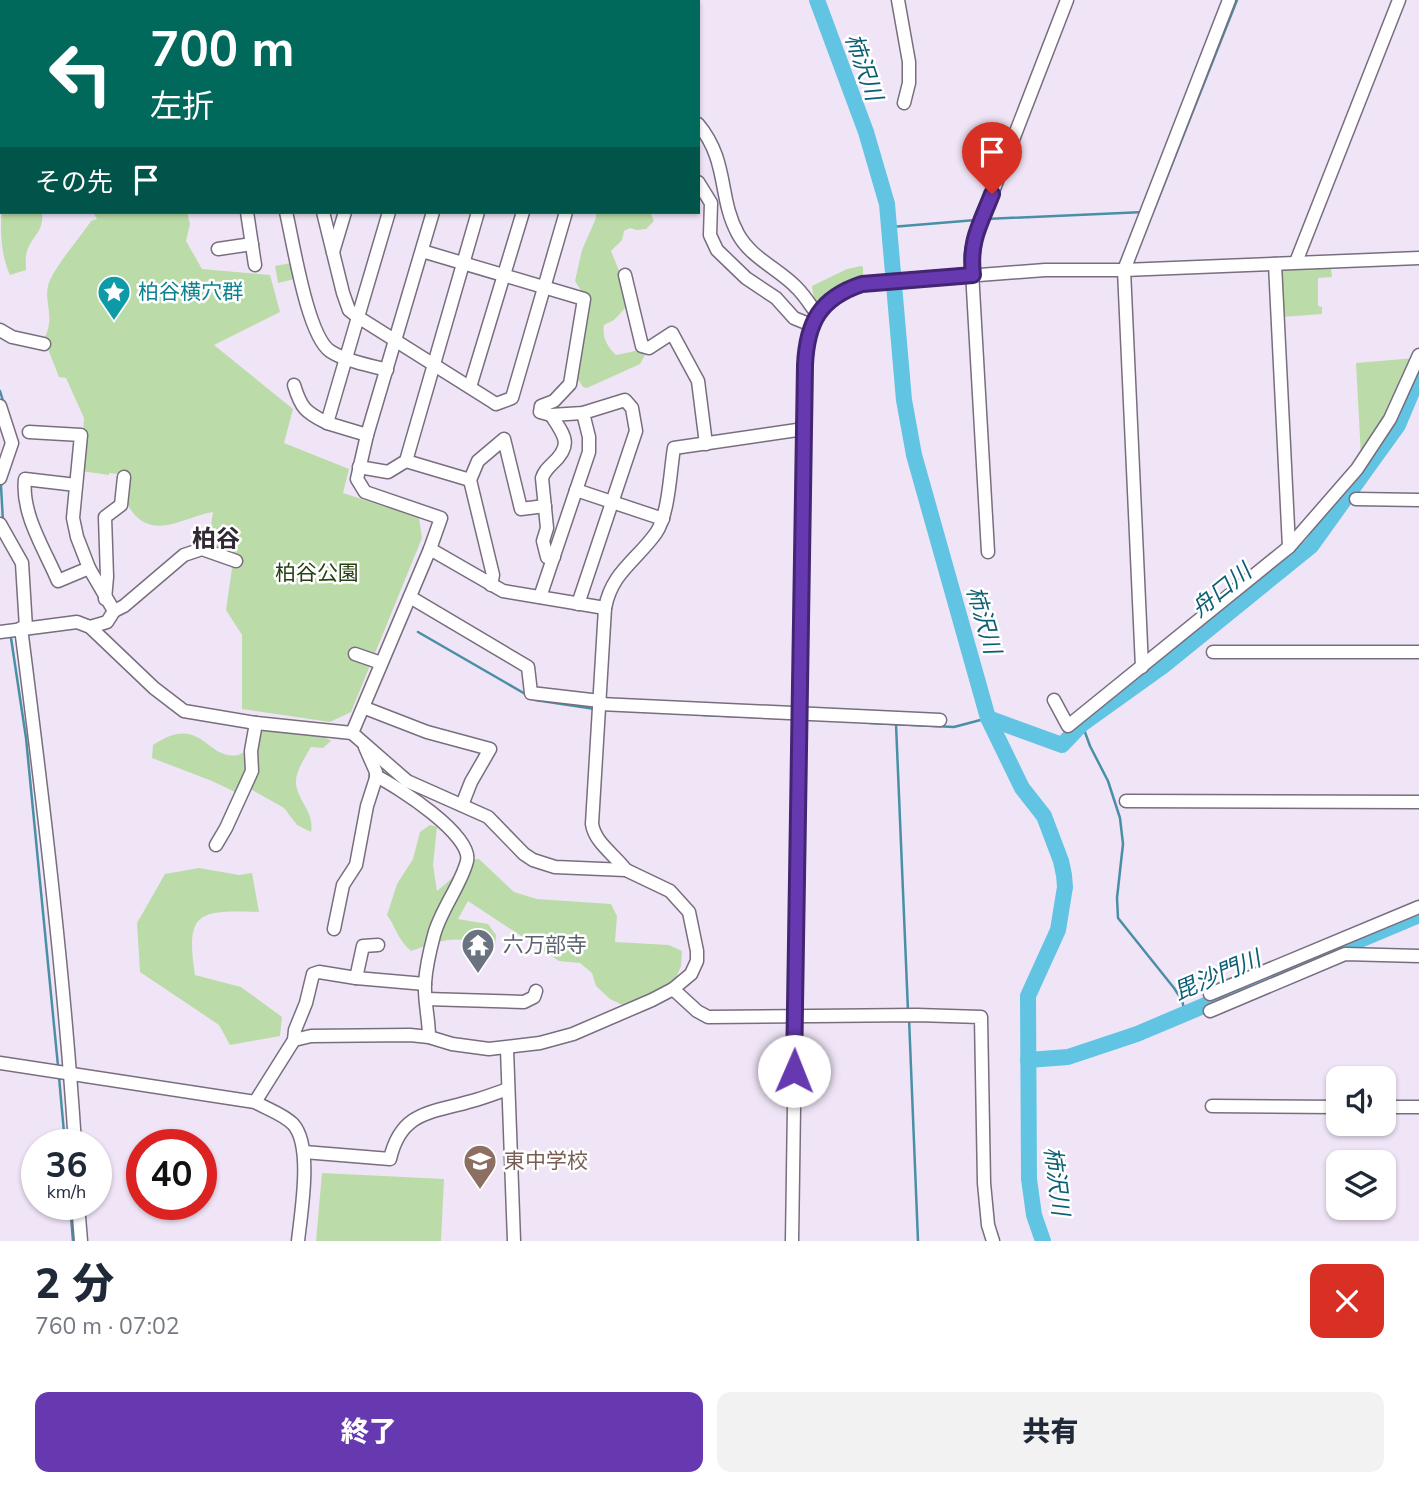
<!DOCTYPE html>
<html lang="ja">
<meta charset="utf-8">
<style>
:root{--surface:#fff;--page:#f2f2f3;--text:#1f2937;--muted:#747a83;--accent:#6739b1}
body{margin:0;font-family:"Nunito Sans","Noto Sans JP",sans-serif;background:var(--page);color:var(--text);height:100vh;display:flex;flex-direction:column;font-size:26px;white-space:nowrap}
*{box-sizing:border-box;margin:0}
p{font-size:23px;color:var(--muted)}
.icon{flex:none;width:38px;height:38px;fill:none;stroke:currentColor;stroke-width:2;stroke-linecap:round;stroke-linejoin:round}
.map{position:relative;height:1241px;overflow:hidden}
.drawer{display:flex;flex-direction:column;background:var(--surface);flex:1}
.drawer>*{flex:none}
.guide{position:absolute;left:0px;top:0px;width:700px;height:214px;box-shadow:0 2px 5px #0004;background:#00695c;color:#fff;overflow:hidden}
.controls{position:absolute;left:1326px;top:1066px;display:grid;gap:14px}
.controls a{display:grid;place-items:center;width:70px;height:70px;border-radius:14px;background:var(--surface);box-shadow:0 2px 5px #0004;font-size:35px}
.speed{position:absolute;left:21px;top:1129px;display:flex;gap:14px;font-size:35px;font-weight:700;text-align:center}
.speed>*{display:grid;place-content:center;width:91px;height:91px;border-radius:50%;background:var(--surface);box-shadow:0 2px 5px #0004;line-height:1}
.speed small{font-size:18px;font-weight:400}
.speed .limit{border:10px solid #d22;background:#fff;color:#111}
.pin{position:absolute;display:grid;place-items:center;width:60px;height:60px;color:#fff;margin:-72px -30px;border-radius:50% 50% 50% 0;rotate:-45deg;box-shadow:0 0 7px #0007}
.pin .icon{rotate:45deg}
.me{position:absolute;width:77px;margin:-38px;rotate:1deg;stroke-linejoin:round;filter:drop-shadow(0 0 5px #0008)}
.turn{display:flex;align-items:center;gap:24px;height:147px;padding:0 35px;font-size:32px}
.turn .icon{width:91px;height:91px;stroke-width:2.5}
.turn b{display:block;font-size:49px;line-height:60px}
.then{display:flex;align-items:center;height:66px;padding:0 35px;background:#0003;gap:14px;font-size:26px}
.round{display:grid;place-items:center;flex:none;width:74px;height:74px;border-radius:14px;background:var(--page)}
.summary{display:flex;align-items:center;justify-content:space-between;height:119px;padding:0 35px}
h1{font-size:42px;font-weight:800;line-height:52px}
.primary-button{display:flex;gap:14px;margin-top:auto;padding:14px 35px}
.primary-button a{flex:1;height:80px;border-radius:14px;background:var(--accent);color:#fff;font-size:28px;font-weight:800;line-height:80px;text-align:center}
.primary-button a+a{background:var(--page);color:var(--text)}
.map>svg:first-child{display:block}
.green{fill:#bbdca9}
.lines{fill:none;stroke-linecap:round;stroke-linejoin:round}
.stream{stroke:#4a8fa6;stroke-width:2.5}
.river{stroke:#61c4e3;stroke-width:16}
.minor-casing{stroke:#776e7e;stroke-width:15}
.minor{stroke:#fff;stroke-width:12}
.route-casing{stroke:#432573;stroke-width:18}
.route{stroke:#6739b1;stroke-width:12}
.labels{text-anchor:middle;stroke-width:5;stroke-linejoin:round;paint-order:stroke}
.culture-label{font-size:21px;fill:#0d838f;stroke:#fff;text-anchor:start}
.park-label{font-size:21px;fill:#264112;stroke:#fff}
.worship-label{font-size:21px;fill:#5b616d;stroke:#fff;text-anchor:start}
.education-label{font-size:21px;fill:#785e54;stroke:#fff;text-anchor:start}
.water-label{font-size:23px;font-style:italic;fill:#0b5f74;stroke:#fff}
.quarter-label{font-size:24px;font-weight:bold;fill:#322937;stroke:#fff}
</style>
<div class="map">
<svg width="1419" height="1241" viewBox="0 0 1419 1241">
<rect width="100%" height="100%" fill="#f0e5f7"/>
<!-- green -->
<g class="green">
<path d="M2,203V212H42C44,233 33,234 27,251C25,257 26,265 26,270L10,275C0,253 0,227 2,203Z"/>
<path d="M93,212H187L190,224L186,241L202,269L270,275L280,312L214,345L293,409L284,443L349,469L343,493L419,518L422,538L351,712L330,722L242,709V635L226,610L233,561L208,544L213,512C188,516 157,538 136,516C133,513 128,507 127,502C125,494 127,483 127,475L109,473V475L81,471L84,418L66,378L59,377L44,339C57,315 41,300 50,280C59,261 79,239 91,221L97,219Z"/>
<path d="M596,212H650L654,221L646,229L637,230L630,228L624,231L622,240L611,251L622,278L629,304L614,320L604,325C602,338 607,346 616,355L640,350L645,355L640,364L587,388L583,387L577,378L582,292L575,281L582,250L596,218Z"/>
<path d="M291,263L294,279L278,283L275,266Z"/>
<path d="M861,266L863,267V275L841,285L816,305C815,303 812,289 812,286L847,269Z"/>
<path d="M1331,267L1332,277L1318,278V306L1322,307V314L1282,317L1280,269Z"/>
<path d="M1415,358L1396,399L1361,456L1356,363Z"/>
<path d="M255,727L320,734L331,741L323,748L311,747C305,758 295,771 296,784C298,801 315,813 311,832L297,825L284,808L245,786L235,792L212,781L152,758L153,745C202,712 206,761 238,755C242,754 248,749 252,747Z"/>
<path d="M430,825L437,827L433,865L437,891L450,880L467,860L479,859L514,892L537,899L611,904L617,916L615,942L669,945L682,951L681,966L674,983L627,1007L610,999L596,986L592,973L580,963L559,961L468,901L458,919L488,924L496,935L495,949C457,934 448,938 411,951C398,940 396,928 387,915L397,884L413,859L420,832Z"/>
<path d="M199,868L239,875L252,873L259,912C199,910 185,911 195,975L241,987L282,1017L280,1036L230,1045L219,1025L140,972L137,923L165,874Z"/>
<path d="M322,1173L444,1179L441,1241H316Z"/>
</g>
<g class="lines">
<!-- stream -->
<g class="stream">
<path d="M1150,212H1153L1237,0"/>
<path d="M986,219L1144,212"/>
<path d="M891,227L976,220"/>
<path d="M0,391L4,404"/>
<path d="M3,481L1,486L3,522"/>
<path d="M418,632L527,695"/>
<path d="M11,638L26,738L58,1066"/>
<path d="M535,700L595,709"/>
<path d="M703,715L797,719"/>
<path d="M870,723L954,727L988,718"/>
<path d="M896,724L908,1011"/>
<path d="M1082,724L1090,746L1108,781L1120,818L1123,844L1117,898L1118,918L1174,988L1182,1000L1185,1013"/>
<path d="M909,1018L918,1241"/>
<path d="M59,1077L65,1144"/>
<path d="M70,1204L73,1241"/>
</g>
<!-- river -->
<g class="river">
<path d="M817,0L866,132L887,204L904,400L914,455L988,718L1022,788L1044,816L1061,861L1064,875L1065,887L1058,930L1028,996L1029,1179L1034,1215L1043,1241"/>
<path d="M988,718L1062,745L1082,724L1163,666L1311,546L1398,425L1419,375"/>
<path d="M1028,1060L1068,1057L1137,1034L1419,915"/>
</g>
<defs>
<g id="minor">
<path d="M129,0L136,2"/>
<path d="M423,0V2"/>
<path d="M603,0L606,2"/>
<path d="M898,0L909,62V83L904,103"/>
<path d="M57,2V0"/>
<path d="M261,2L262,0"/>
<path d="M563,2L564,0"/>
<path d="M0,50H2"/>
<path d="M698,124C729,161 718,198 738,234C751,258 779,269 797,288C805,296 811,306 817,314"/>
<path d="M0,168H2"/>
<path d="M698,182L711,203L710,235L717,250L746,278L776,298L794,318L811,325"/>
<path d="M247,212L255,265"/>
<path d="M286,212C293,241 307,335 330,351C345,361 369,365 387,370"/>
<path d="M323,212L343,293L349,310L358,317L389,212"/>
<path d="M218,249L252,244"/>
<path d="M422,251L584,299L570,384L554,401L541,406L540,412L551,415L583,413L625,400L632,408L636,431L578,604"/>
<path d="M333,252L345,212"/>
<path d="M1296,262L1399,0"/>
<path d="M1275,264L1289,547"/>
<path d="M625,275L642,346L649,348L672,333L698,381L706,444"/>
<path d="M0,330L12,337L44,344"/>
<path d="M294,385C301,408 305,412 327,423"/>
<path d="M470,387L523,212"/>
<path d="M0,406L12,443L0,478"/>
<path d="M551,415C565,436 573,445 552,464C547,469 544,472 542,478L547,528L543,541L547,557H554"/>
<path d="M29,432L81,435L73,518L77,537L89,568L58,581C45,550 21,514 25,479L76,485"/>
<path d="M367,435L327,423L358,317L493,402L496,404L512,398L566,212"/>
<path d="M406,461L470,480"/>
<path d="M359,467L388,472L406,461L478,212"/>
<path d="M576,490L663,519"/>
<path d="M1356,499L1419,500"/>
<path d="M0,524L22,563L26,628"/>
<path d="M430,549L503,591L605,608"/>
<path d="M988,552L971,254L973,243L1067,0"/>
<path d="M89,568L114,611L107,622L90,627"/>
<path d="M491,585L493,575L470,480L478,461L504,439L521,509L545,506"/>
<path d="M410,597L528,667L531,693L600,701"/>
<path d="M540,597L589,452V437L583,413"/>
<path d="M105,599L107,577L105,517L121,505L124,477"/>
<path d="M114,611L124,606L184,555L202,549L236,561"/>
<path d="M21,628C43,800 64,972 75,1144"/>
<path d="M0,632L77,622L90,627L154,688L184,711L256,723L352,733L407,781L488,817L524,854L533,860L555,867L626,870L670,891L689,912L697,951V961L691,974L673,989L652,1000L573,1034L540,1043L489,1049L452,1044L429,1037L410,1035L311,1036L294,1040"/>
<path d="M1213,652H1419"/>
<path d="M355,654L381,663"/>
<path d="M1142,667L1124,270L1229,0"/>
<path d="M1054,700L1068,726L1289,547L1357,469L1390,419L1419,355"/>
<path d="M600,704L940,720"/>
<path d="M365,708L427,732L490,749L471,782L462,805"/>
<path d="M352,733L430,549L441,518L365,492L357,479L367,435L433,212"/>
<path d="M376,776C398,787 473,835 467,861C461,885 441,909 434,935C430,950 426,967 425,983C424,1001 429,1019 429,1037"/>
<path d="M1126,801L1419,802"/>
<path d="M216,845L226,828L252,771L251,751L256,723"/>
<path d="M626,870C614,854 595,843 592,824L605,608C612,572 636,561 656,533C669,514 670,472 674,448L804,429"/>
<path d="M334,929L343,885L356,865L367,806L376,778V772L365,747"/>
<path d="M356,978L363,946L378,945"/>
<path d="M673,989L697,1011L708,1017L917,1015L981,1017L984,1183L988,1225L993,1241"/>
<path d="M1210,994L1419,907"/>
<path d="M426,999L524,1002L534,997L536,991"/>
<path d="M1210,1011L1345,954L1419,956"/>
<path d="M507,1049L514,1241"/>
<path d="M0,1063L255,1102C267,1109 283,1114 293,1124C313,1146 301,1212 298,1241"/>
<path d="M255,1102L294,1040L295,1030L306,1003L313,974L319,972L356,978L425,984"/>
<path d="M1212,1106L1339,1107"/>
<path d="M1384,1107H1419"/>
<path d="M304,1152L390,1159C401,1111 431,1113 472,1101C484,1098 496,1093 508,1089"/>
<path d="M78,1204L81,1241"/>
<path d="M792,1241L805,365C807,322 820,298 862,284L1045,270H1124L1419,258"/>
</g>
</defs>
<!-- minor casing -->
<use href="#minor" class="minor-casing"/>
<!-- minor -->
<use href="#minor" class="minor"/>
</g>
<g class="lines">
<defs>
<path id="route" d="M794,1071L805,365C807,322 820,298 862,284L973,275C969,241 980,225 992,194"/>
</defs>
<!-- route casing -->
<use href="#route" class="route-casing"/>
<!-- route -->
<use href="#route" class="route"/>
</g>
<!-- icons -->
<defs>
<symbol id="sight-pin" viewBox="-11 -11 22 30"><path d="M0 17L-7.5 6A9.5 9.5 0 1 1 7.5 6Z" fill="#0f9aa8" stroke="#fff"/><path d="M0-6L1.8-2.2L6-1.7L2.9 1.2L3.7 5.4L0 3.3L-3.7 5.4L-2.9 1.2L-6-1.7L-1.8-2.2Z" fill="#fff"/></symbol>
<symbol id="temple-pin" viewBox="-11 -11 22 30"><path d="M0 17L-7.5 6A9.5 9.5 0 1 1 7.5 6Z" fill="#6b7280" stroke="#fff"/><path d="M0-6L5-2H3V0L6.5 2.5H4V6H1.5V3h-3V6H-4V2.5H-6.5L-3 0V-2H-5Z" fill="#fff"/></symbol>
<symbol id="school-pin" viewBox="-11 -11 22 30"><path d="M0 17L-7.5 6A9.5 9.5 0 1 1 7.5 6Z" fill="#8d6e63" stroke="#fff"/><path d="M0-5L7-2L0 1L-7-2ZM-4 1L0 2.5L4 1V4Q0 6-4 4Z" fill="#fff"/></symbol>
</defs>
<g fill-rule="evenodd">
<use href="#sight-pin" x="95" y="273" width="38" height="52"/>
<use href="#temple-pin" x="459" y="926" width="38" height="52"/>
<use href="#school-pin" x="461" y="1142" width="38" height="52"/>
</g>
<g class="labels">
<!-- culture labels -->
<g class="culture-label">
<text x="138" y="299">柏谷横穴群</text>
</g>
<!-- park labels -->
<g class="park-label">
<text x="317" y="580">柏谷公園</text>
</g>
<!-- worship labels -->
<g class="worship-label">
<text x="503" y="952">六万部寺</text>
</g>
<!-- education labels -->
<g class="education-label">
<text x="504" y="1168">東中学校</text>
</g>
<!-- water labels -->
<g class="water-label">
<text transform="translate(864 67) rotate(71)" y="8">柿沢川</text>
<text transform="translate(1221 590) rotate(-39)" y="8">舟口川</text>
<text transform="translate(984 620) rotate(74)" y="8">柿沢川</text>
<text transform="translate(1217 975) rotate(-23)" y="8">毘沙門川</text>
<text transform="translate(1057 1181) rotate(83)" y="8">柿沢川</text>
</g>
<!-- quarter labels -->
<g class="quarter-label">
<text x="216" y="547">柏谷</text>
</g>
</g>
</svg>
<div class="controls">
<a><svg class="icon" aria-label="sound" viewBox="0 0 24 24"><path d="M4 9h4l5-4v14l-5-4H4zM17 9q2 3 0 6"/></svg></a>
<a><svg class="icon" aria-label="layers" viewBox="0 0 24 24"><path d="M12 4l9 5-9 5-9-5zM3 14l9 5 9-5"/></svg></a>
</div>
<div class="speed"><div>36<small>km/h</small></div><div class="limit">40</div></div>
<div class="pin" style="left:992px;top:194px;background:#d93025"><svg class="icon" aria-label="arrive" viewBox="0 0 24 24"><path d="M6 21V4h12l-3 4 3 4H6"/></svg></div>
<svg class="me" style="left:794px;top:1071px" viewBox="-20 -20 40 40"><circle r="19" fill="#fff"/><path d="M0-13L10 11 0 6-10 11z" fill="#6739b1"/></svg>
<div class="guide">
<div class="turn"><svg class="icon" aria-label="left" viewBox="0 0 24 24"><path d="M17 20v-9H6M10 6l-5 5 5 5"/></svg><div><b>700 m</b>左折</div></div>
<div class="then">その先<svg class="icon" aria-label="arrive" viewBox="0 0 24 24"><path d="M6 21V4h12l-3 4 3 4H6"/></svg></div>
</div>
</div>
<section class="drawer">
<div class="summary"><div><h1>2 分</h1><p>760 m · 07:02</p></div><a class="round" style="background:#d93025;color:#fff"><svg class="icon" aria-label="close" viewBox="0 0 24 24"><path d="M6 6l12 12M18 6L6 18"/></svg></a></div>
<div class="primary-button"><a>終了</a><a>共有</a></div>
</section>
